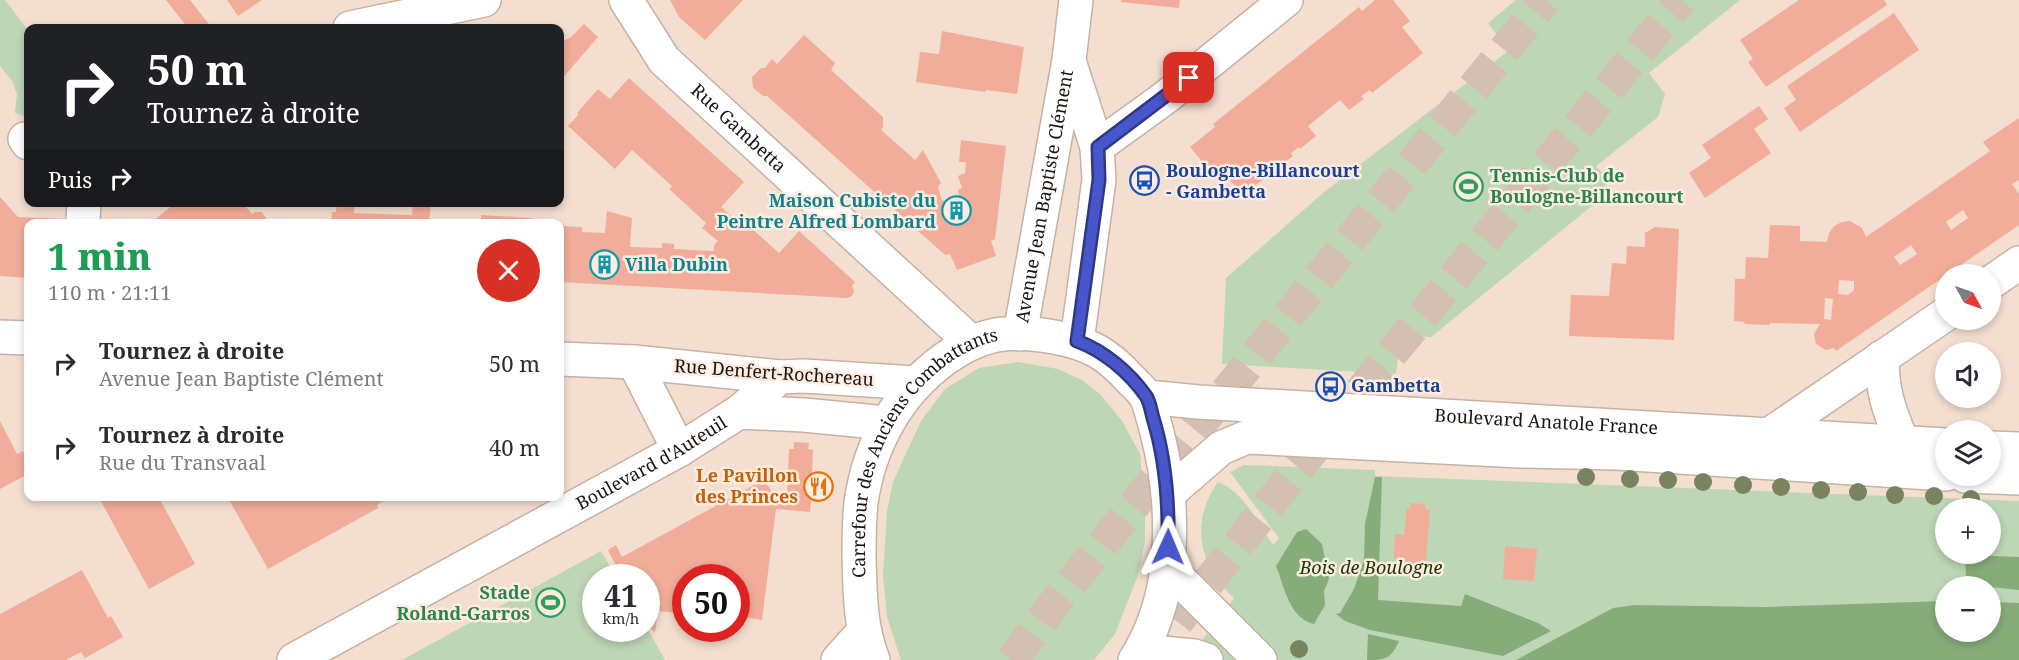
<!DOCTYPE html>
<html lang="fr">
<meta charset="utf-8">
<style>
:root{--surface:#fff;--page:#f7f7f7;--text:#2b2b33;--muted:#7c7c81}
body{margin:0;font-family:"Noto Serif",serif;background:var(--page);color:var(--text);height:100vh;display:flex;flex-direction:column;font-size:22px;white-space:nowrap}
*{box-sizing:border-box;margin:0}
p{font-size:20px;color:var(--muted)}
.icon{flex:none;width:33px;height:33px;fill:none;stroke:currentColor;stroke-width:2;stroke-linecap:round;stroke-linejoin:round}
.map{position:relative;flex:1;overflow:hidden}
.panel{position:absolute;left:24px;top:219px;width:540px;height:282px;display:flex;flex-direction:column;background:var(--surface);border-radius:12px;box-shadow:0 3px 9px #0003}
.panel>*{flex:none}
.banner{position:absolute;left:24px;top:24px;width:540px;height:183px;border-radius:12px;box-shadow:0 3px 9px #0003;background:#202124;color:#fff;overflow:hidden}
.needle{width:39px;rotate:130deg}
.buttons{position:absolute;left:1935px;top:264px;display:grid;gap:12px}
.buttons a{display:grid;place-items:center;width:66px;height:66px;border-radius:50%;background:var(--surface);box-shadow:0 3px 9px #0003;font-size:30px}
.speed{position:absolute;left:582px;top:564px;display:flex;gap:12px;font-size:30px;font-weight:700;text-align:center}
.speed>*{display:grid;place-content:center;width:78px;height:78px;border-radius:50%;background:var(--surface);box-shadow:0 3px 9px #0003;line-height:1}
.speed small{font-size:15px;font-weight:400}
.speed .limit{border:9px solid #d22;background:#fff;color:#111}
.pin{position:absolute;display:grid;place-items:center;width:51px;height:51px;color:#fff;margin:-26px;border-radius:12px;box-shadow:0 3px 9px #0006}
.me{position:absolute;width:66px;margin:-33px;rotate:1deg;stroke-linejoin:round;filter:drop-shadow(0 0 4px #0008)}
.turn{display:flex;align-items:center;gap:21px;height:126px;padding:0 24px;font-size:27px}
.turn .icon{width:78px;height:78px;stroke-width:2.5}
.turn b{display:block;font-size:42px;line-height:51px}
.then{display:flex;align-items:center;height:57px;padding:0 24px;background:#0003;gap:12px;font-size:22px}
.round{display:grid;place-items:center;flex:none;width:63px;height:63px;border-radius:32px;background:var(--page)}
.summary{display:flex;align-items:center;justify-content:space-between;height:102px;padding:0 24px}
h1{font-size:36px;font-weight:800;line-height:45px;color:#1e9e55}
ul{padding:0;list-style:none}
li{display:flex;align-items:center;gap:18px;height:84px;padding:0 24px}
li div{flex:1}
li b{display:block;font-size:22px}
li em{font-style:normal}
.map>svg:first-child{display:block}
.green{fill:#bdd6b5;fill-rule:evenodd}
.forest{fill:#86ad79}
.building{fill:#f1ad99;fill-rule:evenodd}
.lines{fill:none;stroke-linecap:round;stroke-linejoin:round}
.highway-tunnel{stroke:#d3c0b2;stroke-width:33;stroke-dasharray:33 16;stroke-linecap:butt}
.street-casing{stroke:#c6b2a4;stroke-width:36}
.secondary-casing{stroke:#c6b2a4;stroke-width:36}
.street{stroke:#fff;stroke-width:33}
.secondary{stroke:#fff;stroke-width:33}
.tree{fill:#79835e}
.route-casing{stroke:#2f3884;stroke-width:15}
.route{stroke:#4856cb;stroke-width:10}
.labels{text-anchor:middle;stroke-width:5;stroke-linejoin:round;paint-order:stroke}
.street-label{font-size:18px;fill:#1b140f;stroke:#feece0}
.transit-label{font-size:18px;font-weight:bold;fill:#164399;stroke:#feece0;text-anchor:start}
.leisure-label{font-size:18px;font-weight:bold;fill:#27864d;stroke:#feece0;text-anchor:start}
.culture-label{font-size:18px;font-weight:bold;fill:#0d838f;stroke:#feece0;text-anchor:end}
.food-label{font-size:18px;font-weight:bold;fill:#c56008;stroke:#feece0;text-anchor:end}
.park-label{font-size:18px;font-style:italic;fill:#143902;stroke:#feece0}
</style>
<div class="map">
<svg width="2019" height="660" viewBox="0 0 2019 660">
<rect width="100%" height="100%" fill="#f4decf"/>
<!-- green -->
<g class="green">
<path d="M0,0H5L28,30V118L15,113L17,94L12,81L0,66Z"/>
<path d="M1516,0H1740L1649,73L1665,94L1658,117L1596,166L1608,180L1604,196L1431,337L1413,336L1402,321L1396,374L1222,364L1226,278L1323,193L1508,51L1488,23Z"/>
<path d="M1018,362L1058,369L1082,380L1100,394L1122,421L1140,454L1145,514V542L1138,575L1115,634L1094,660H901L887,617L883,575L887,511L893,482L921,421L945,389L979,368Z"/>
<path d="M1244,465L1375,470V476L2019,501V660H1187L1234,598C1198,566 1190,521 1218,482C1244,492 1258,523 1273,545L1279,538L1230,472ZM1946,508H1990V554H1946ZM1946,586H1990V632H1946Z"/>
<path d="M601,551L616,577L596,578V628H647L665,660H402Z"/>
</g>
<!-- forest -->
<g class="forest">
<path d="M1375,477H1382L1378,600L1461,606L1465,594L1538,623L1551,631L1503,656L1370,630L1345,621L1336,614L1340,613L1354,589L1364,560L1365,524Z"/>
<path d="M1306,529L1322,544L1329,579L1324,591L1325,605L1314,624C1289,618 1285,588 1276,566L1297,532Z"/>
<path d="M1965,555L2019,557V590L1981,586L1966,576Z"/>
<path d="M1945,601L1946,632H1990L1991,602L2019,603V660H1516L1613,608L1635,605L1765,607Z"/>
<path d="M1368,634L1399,641C1391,659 1385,660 1367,660Z"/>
</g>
<!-- building -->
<g class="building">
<path d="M166,0H190L212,28H188Z"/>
<path d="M227,0H262L238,16Z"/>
<path d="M670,0H743L705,40L679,17Z"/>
<path d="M1121,0H1180L1179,8L1121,2Z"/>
<path d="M1375,0H1393L1410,21L1402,27L1423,53L1372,93L1370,90L1361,96L1364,99L1349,110L1340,100L1308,126L1316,136L1300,149L1299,147L1291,153L1293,156L1243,195L1221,170L1214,176L1190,147L1215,127L1213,124L1359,7L1362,11Z"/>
<path d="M1799,0H1884L1887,5L1766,87L1748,62L1753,59L1740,40Z"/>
<path d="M1894,13L1919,50L1800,132L1784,108L1796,100L1787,86Z"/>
<path d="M584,24L598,37L560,81V42L570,38Z"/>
<path d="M942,31L1024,47L1017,94L986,90L985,92L916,82L920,52L939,54Z"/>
<path d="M804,35L835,63L831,70L883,117V127L881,130L915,160L923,150L941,183L938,187L942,201L959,196L958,190L962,188L958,176L965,173L966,162H959L961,140L1006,146L995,239L991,241L996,256L957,270L950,254L945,255L767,96H763L753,88L752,77L761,68H765L772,59L777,64Z"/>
<path d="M629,78L744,182L721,207L746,229L749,226L779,253L799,231L855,282L852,286L854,291L852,296L847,298L560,282V226L582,227V232L605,233L607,211L632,218L630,247L662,248V243L674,244V249L714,251V245L718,241L702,228L706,223L669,189L672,186L632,150L615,169L568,126L578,115L577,113L598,89L610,99Z"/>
<path d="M1759,106L1768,119L1754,129L1771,153L1705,198L1689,173L1711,158L1702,145Z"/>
<path d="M2019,118V180L2012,184L2019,194V225L1836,351L1834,348L1826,350L1816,344L1814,334L1820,324L1770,323V325L1744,324L1745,322L1734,321L1735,279H1745L1746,257L1768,258L1770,225L1800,226V241L1827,242L1829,233L1834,226L1842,222L1850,221L1862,228L1866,237L1990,151L1983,142ZM1963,210L1968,218L1951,230L1946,222ZM1911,245L1917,254L1900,265L1894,257ZM1839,280L1854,281V290L1848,295L1838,294ZM1825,298L1833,299L1831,320L1824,319Z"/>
<path d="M0,197L18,217L111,221L116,224H28V278L0,276Z"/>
<path d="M176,202H250L245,206L252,214L255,212H262L270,224H150Z"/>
<path d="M337,202H355L354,213L412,215L413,202H431L429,224H331L332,212H336Z"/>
<path d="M481,215L532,218L531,224H481Z"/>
<path d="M1655,227L1679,229L1674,340L1569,336L1571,295L1609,296L1612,263L1626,264L1627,246L1645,247V233Z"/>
<path d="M0,421L17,454L23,451L28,463V474L0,489Z"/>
<path d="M794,442L809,443L808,449L813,450L812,474L820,475L818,499H811L810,512L776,509L762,620L742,617L741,622H736V578H686V614L658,611L655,632L653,631L646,622V578H622L608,550L616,545L622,557L765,479L773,495L787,496L789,449H794Z"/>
<path d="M98,496H158L195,564L149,589Z"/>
<path d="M227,496H392L377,505L378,508L268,569Z"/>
<path d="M1411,503L1425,504V509L1430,510L1425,572L1401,570L1403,559L1394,558L1395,534L1404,535L1407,508H1410Z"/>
<path d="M1505,546L1537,549L1534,581L1503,579Z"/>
<path d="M82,570L108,618L111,616L123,637L85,658L81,652L66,660H0V614Z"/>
</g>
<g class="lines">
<!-- highway-tunnel -->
<g class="highway-tunnel">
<path d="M1012,660L1061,595L1545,0"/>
<path d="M1147,660L1298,468L1681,0"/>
</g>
<defs>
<g id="street">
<path id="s1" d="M626,0L664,60L972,343"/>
<path d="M350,28L484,0"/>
<path d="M25,139L28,143"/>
<path d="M1097,147L1166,97L1286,0"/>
<path d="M83,220L84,202"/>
<path d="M1990,283L2019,263"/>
<path d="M0,337L28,338"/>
<path d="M1882,357C1882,393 1889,409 1902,442"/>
<path d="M560,359L634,362L780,377"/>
<path d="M634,362L679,450"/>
<path d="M1754,445L1946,314"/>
</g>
<g id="secondary">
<path d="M1070,64L1097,147L1099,180L1077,341"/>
<path id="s2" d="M1020,334L1069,60L1076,0"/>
<path id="s3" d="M1147,397L1198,402L1946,445"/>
<path d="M739,412L804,415L886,423"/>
<path d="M1990,448L2019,449"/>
<path d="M1965,476L2019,478"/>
<path d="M1168,494L1221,448L1247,437L1520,451L1616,453L1946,474"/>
<path d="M1168,568L1260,660"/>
<path d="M1141,651L1194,656L1206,660"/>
<path id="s4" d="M294,660L679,450L739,412L780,377L804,376L915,383"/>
<path d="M838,660L864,631"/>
<path id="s5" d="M873,660C860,627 860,593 859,557C859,539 859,521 861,503C869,445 898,392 946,358C963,346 983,336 1004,334C1020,332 1038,334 1054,337C1088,343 1107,353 1131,380C1136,385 1142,390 1146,397C1149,401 1150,408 1152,414C1159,438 1164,460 1167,485C1174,544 1168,609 1135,660"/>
</g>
</defs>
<!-- street casing -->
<use href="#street" class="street-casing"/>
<!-- secondary casing -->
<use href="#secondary" class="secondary-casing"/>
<!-- street -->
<use href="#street" class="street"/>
<!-- secondary -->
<use href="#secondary" class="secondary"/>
</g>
<!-- trees -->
<g class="tree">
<circle cx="1586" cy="477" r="9"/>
<circle cx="1630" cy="479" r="9"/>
<circle cx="1668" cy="480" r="9"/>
<circle cx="1703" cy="482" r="9"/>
<circle cx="1743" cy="485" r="9"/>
<circle cx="1781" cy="487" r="9"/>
<circle cx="1821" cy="490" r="9"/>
<circle cx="1858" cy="492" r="9"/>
<circle cx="1895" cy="495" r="9"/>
<circle cx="1934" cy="496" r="9"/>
<circle cx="1971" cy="499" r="9"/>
<circle cx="1299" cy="649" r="9"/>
</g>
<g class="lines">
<defs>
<path id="route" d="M1168,547C1169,502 1166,460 1153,418C1151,411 1150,402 1146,396C1129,372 1104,351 1077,341L1099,180L1098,147L1189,78"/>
</defs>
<!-- route casing -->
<use href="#route" class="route-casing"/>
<!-- route -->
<use href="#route" class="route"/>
</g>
<!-- icons -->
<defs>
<symbol id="bus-ring" viewBox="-11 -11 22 22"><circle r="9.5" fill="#feece0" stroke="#1a4fb4" stroke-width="1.5"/><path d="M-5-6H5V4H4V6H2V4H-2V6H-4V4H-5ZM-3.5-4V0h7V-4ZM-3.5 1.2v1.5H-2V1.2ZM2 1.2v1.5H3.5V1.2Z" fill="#1a4fb4"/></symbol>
<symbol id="stadium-ring" viewBox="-11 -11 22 22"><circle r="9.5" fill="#feece0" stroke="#2e9e5b" stroke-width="1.5"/><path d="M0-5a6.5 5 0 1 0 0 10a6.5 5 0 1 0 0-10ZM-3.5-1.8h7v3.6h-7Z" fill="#2e9e5b"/></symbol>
<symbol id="building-ring" viewBox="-11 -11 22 22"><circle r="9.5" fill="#feece0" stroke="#0f9aa8" stroke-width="1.5"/><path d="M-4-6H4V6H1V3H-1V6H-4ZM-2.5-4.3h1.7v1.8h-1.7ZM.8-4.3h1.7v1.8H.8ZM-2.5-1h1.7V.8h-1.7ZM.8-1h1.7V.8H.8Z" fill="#0f9aa8"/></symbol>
<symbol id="restaurant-ring" viewBox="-11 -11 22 22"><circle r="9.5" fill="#feece0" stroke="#e8710a" stroke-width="1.5"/><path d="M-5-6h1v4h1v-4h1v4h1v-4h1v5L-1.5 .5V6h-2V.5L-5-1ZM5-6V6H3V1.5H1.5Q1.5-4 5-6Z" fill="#e8710a"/></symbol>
</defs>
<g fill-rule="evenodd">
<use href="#bus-ring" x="1128" y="164" width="33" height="33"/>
<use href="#stadium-ring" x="1452" y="170" width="33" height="33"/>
<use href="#building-ring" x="940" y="194" width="33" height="33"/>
<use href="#building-ring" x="588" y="248" width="33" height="33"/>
<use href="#bus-ring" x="1314" y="370" width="33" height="33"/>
<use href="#restaurant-ring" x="802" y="470" width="33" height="33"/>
<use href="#stadium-ring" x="534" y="586" width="33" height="33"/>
</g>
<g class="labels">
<!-- street labels -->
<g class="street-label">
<text dy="6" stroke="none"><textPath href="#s1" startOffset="172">Rue Gambetta</textPath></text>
<text dy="6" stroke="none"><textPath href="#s2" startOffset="140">Avenue Jean Baptiste Clément</textPath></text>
<text transform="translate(774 373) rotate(4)" y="6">Rue Denfert-Rochereau</text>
<text dy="6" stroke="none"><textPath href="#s3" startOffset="400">Boulevard Anatole France</textPath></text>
<text dy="6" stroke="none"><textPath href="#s5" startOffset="236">Carrefour des Anciens Combattants</textPath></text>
<text dy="6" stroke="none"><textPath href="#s4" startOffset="408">Boulevard d'Auteuil</textPath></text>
</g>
<!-- transit labels -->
<g class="transit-label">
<text x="1166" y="177">Boulogne-Billancourt<tspan x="1166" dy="21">- Gambetta</tspan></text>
<text x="1351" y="392">Gambetta</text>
</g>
<!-- leisure labels -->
<g class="leisure-label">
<text x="1490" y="182">Tennis-Club de<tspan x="1490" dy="21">Boulogne-Billancourt</tspan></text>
<text x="530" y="599" text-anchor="end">Stade<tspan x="530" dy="21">Roland-Garros</tspan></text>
</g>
<!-- culture labels -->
<g class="culture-label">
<text x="936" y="207">Maison Cubiste du<tspan x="936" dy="21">Peintre Alfred Lombard</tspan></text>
<text x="625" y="271" text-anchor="start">Villa Dubin</text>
</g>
<!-- food labels -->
<g class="food-label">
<text x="798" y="482">Le Pavillon<tspan x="798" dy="21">des Princes</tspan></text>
</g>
<!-- park labels -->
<g class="park-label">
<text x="1371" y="574">Bois de Boulogne</text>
</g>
</g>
</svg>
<div class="buttons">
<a><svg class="needle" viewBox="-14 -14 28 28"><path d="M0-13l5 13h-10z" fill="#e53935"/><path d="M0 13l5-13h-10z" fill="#7c7c81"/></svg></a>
<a><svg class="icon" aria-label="sound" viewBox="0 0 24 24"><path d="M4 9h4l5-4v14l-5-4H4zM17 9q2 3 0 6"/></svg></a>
<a><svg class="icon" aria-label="layers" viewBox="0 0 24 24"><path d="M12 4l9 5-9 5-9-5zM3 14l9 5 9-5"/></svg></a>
<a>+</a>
<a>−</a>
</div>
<div class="speed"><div>41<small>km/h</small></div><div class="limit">50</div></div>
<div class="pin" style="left:1189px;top:78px;background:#d93025"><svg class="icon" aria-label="arrive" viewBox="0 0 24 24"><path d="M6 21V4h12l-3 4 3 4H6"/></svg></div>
<svg class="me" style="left:1168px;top:547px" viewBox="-20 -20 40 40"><path d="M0-17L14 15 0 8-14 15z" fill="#4856cb" stroke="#fff" stroke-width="4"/></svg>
<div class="banner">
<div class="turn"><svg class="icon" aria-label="right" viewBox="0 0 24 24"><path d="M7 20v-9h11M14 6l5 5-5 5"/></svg><div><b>50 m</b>Tournez à droite</div></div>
<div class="then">Puis<svg class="icon" aria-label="right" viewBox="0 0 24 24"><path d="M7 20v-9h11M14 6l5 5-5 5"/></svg></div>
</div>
<section class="panel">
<div class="summary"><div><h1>1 min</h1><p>110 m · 21:11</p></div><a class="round" style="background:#d93025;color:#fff"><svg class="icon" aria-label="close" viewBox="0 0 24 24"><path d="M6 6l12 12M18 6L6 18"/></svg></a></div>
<ul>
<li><svg class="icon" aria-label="right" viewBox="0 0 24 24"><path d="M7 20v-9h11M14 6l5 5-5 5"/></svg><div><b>Tournez à droite</b><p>Avenue Jean Baptiste Clément</p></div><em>50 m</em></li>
<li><svg class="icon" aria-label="right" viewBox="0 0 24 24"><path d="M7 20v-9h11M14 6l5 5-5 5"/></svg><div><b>Tournez à droite</b><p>Rue du Transvaal</p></div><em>40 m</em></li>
</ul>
</section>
</div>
